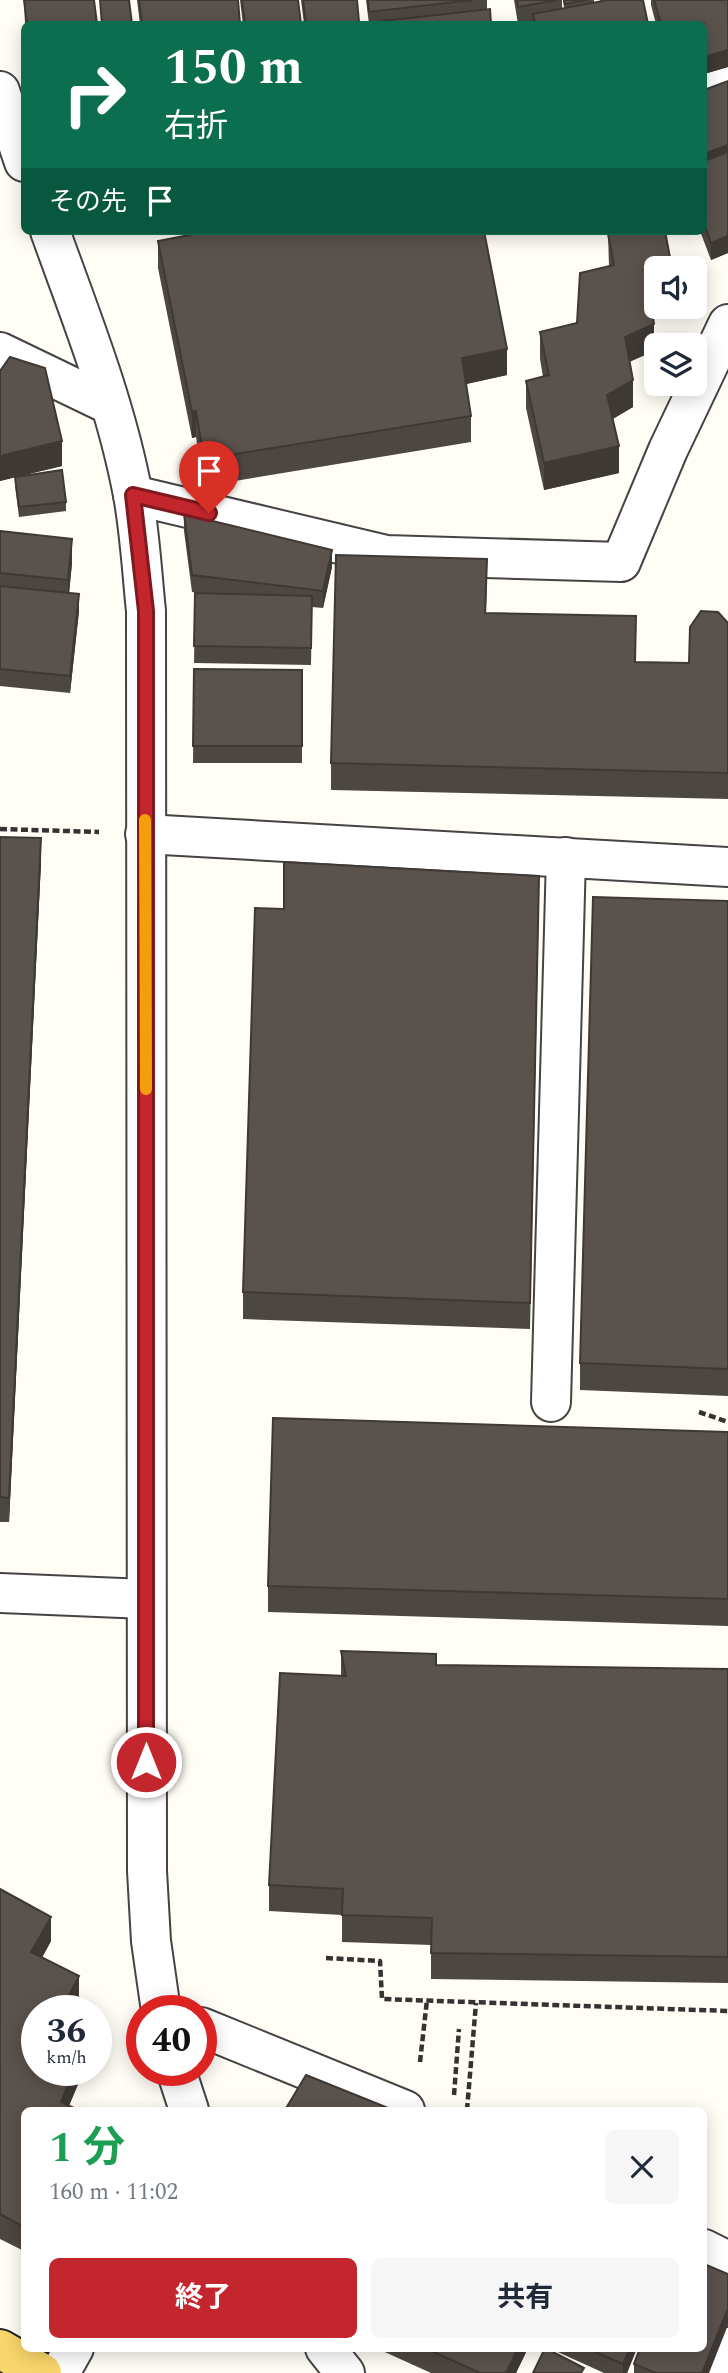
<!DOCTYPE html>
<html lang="ja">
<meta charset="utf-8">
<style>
:root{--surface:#fff;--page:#f6f6f7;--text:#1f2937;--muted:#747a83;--accent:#c4262e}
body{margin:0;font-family:Spectral,"Noto Sans JP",serif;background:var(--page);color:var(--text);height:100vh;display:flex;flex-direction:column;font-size:26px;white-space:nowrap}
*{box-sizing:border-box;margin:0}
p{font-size:23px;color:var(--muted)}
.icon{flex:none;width:38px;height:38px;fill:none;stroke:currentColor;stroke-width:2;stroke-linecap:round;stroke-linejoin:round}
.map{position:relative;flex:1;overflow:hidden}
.side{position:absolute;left:21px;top:2107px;width:686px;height:245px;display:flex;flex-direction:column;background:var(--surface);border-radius:10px;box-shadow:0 4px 18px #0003}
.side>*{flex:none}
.top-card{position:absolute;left:21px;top:21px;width:686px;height:214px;border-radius:10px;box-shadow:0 4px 18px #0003;background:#0b6e4f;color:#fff;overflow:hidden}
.controls{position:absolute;left:644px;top:256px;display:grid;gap:14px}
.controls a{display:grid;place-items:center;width:63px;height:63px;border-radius:10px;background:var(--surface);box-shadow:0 4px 18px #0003;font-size:35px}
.speed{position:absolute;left:21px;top:1995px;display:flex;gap:14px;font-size:35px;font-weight:700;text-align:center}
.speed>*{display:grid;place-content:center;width:91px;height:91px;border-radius:50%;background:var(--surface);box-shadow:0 4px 18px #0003;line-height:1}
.speed small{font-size:18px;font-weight:400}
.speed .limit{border:10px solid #d22;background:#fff;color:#111}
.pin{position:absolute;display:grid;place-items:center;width:60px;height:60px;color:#fff;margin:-72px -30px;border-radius:50% 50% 50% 0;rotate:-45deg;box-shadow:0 0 7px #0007}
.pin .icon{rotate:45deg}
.me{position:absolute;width:77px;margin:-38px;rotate:0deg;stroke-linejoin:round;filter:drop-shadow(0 0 5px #0008)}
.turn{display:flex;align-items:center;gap:24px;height:147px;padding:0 28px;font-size:32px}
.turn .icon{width:91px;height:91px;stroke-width:2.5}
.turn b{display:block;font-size:49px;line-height:60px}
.then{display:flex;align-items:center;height:66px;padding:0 28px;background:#0003;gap:14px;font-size:26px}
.round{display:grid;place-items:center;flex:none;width:74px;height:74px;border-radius:10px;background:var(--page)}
.headline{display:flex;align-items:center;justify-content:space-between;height:119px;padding:0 28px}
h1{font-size:42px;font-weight:700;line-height:52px;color:#1e9e55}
.action{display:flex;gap:14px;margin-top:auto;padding:14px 28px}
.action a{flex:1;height:80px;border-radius:10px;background:var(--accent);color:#fff;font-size:28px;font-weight:700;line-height:80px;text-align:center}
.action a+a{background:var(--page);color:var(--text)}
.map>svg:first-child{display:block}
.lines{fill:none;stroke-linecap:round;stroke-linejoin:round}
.minor-casing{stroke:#444;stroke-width:42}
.major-casing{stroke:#222;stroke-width:42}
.path{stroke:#333;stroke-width:4.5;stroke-dasharray:7 3.5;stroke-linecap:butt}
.minor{stroke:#fff;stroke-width:38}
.major{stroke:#f9d66b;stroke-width:38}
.wall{fill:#4d4742}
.shaded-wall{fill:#3f3936}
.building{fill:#5a524d;stroke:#3f3936;stroke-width:2}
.route-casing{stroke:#7f191e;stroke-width:18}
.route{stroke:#c4262e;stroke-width:12}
.slow{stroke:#f59e0b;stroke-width:12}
</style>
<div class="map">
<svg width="728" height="2373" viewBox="0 0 728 2373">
<rect width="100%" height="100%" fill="#fffdf5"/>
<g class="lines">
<defs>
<g id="minor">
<path d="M704,86L728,79"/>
<path d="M0,91L24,162"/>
<path d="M50,231C81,317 116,404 133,495C140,533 142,573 146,611L147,1871L151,1941L161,2011"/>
<path d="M0,352L110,405"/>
<path d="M133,495L386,555L621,562L668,450L728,324"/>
<path d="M145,834L728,867"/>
<path d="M551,1402L566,857"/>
<path d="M0,1593L146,1599"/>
<path d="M201,2027L405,2110"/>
<path d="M176,2070L189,2110"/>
<path d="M704,2249L728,2261"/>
<path d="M325,2348L345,2373"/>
<path d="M60,2373L74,2348"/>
<path d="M718,2373L728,2347"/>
</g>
<path id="major" d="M0,2349L42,2373"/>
</defs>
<!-- minor casing -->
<use href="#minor" class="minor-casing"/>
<!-- major casing -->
<use href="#major" class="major-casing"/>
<!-- path -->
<g class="path">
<path d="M0,829L99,832"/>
<path d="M699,1412L728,1422"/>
<path d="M326,1958L380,1961L382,1999L728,2011"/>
<path d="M420,2062L427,2000"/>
<path d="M454,2095L459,2029"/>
<path d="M467,2110L476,2003"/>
</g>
<!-- minor -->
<use href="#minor" class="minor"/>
<!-- major -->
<use href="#major" class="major"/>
</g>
<!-- wall -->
<g class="wall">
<path d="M24,0L97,24H25Z"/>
<path d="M137,0H238L240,24H140Z"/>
<path d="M240,0H298L301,24H243Z"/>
<path d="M301,0H357L359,24H304Z"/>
<path d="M366,0H487V10L491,24H369Z"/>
<path d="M514,0H562V8H564L563,0H594V3L600,1V0H643L648,24H533V21L518,24Z"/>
<path d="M651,0H728V67L704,74V24H656L651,5Z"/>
<path d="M728,81V253L711,260L700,231H704V90Z"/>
<path d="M608,234L652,308L654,351L630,361L633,407L613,419L619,473L544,490L526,408V381L543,377L540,359V332L577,323L609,266Z"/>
<path d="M158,241L507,375L466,384L471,416V442L204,486L196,437L192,438L158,268Z"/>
<path d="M0,371L62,466L20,476L66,502V511L19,517L15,486V477L0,481Z"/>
<path d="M184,514L332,567L323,608L312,607L311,665L194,663L195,593L206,594L192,592L184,531Z"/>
<path d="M0,531L72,563L69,593L79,611L70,693L0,686Z"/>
<path d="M487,585L486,613L636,662L689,663L728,623V799L331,790V763Z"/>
<path d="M194,669L302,670V763H193Z"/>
<path d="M0,837L41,862L9,1522H0Z"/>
<path d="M728,901V1396L580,1390V1363Z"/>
<path d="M539,902L530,1329L243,1319V1292L284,909Z"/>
<path d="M728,1432V1626L268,1612V1586Z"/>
<path d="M341,1651L436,1665L728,1669V1983L431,1979V1945L342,1942V1915L269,1911V1885L341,1676Z"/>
<path d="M0,1889L51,1941L42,1958L79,2001L37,2070H84L69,2106L24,2110V2251L0,2239Z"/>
<path d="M376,2348H528L516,2373H431Z"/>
<path d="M549,2348H637L627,2373H604Z"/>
<path d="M634,2364L709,2373H634Z"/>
</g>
<!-- shaded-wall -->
<g class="shaded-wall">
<path d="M728,50V67L704,74V57Z"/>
<path d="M728,145V162L704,171V154Z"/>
<path d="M728,236V253L711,260V243Z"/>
<path d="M656,279V306L648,310V283Z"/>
<path d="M654,324V351L625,364V337Z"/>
<path d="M507,349V375L462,385V358Z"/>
<path d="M633,380V407L607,422V395Z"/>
<path d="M196,411V437L192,438V412Z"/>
<path d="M62,441V466L0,481V456Z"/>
<path d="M619,446V473L544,490V463Z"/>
<path d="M72,539V563L68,604V580Z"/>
<path d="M332,550V567L323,608V591Z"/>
<path d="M79,594V611L70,693V676Z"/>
<path d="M41,838V862L9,1522V1498Z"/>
<path d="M51,1917V1941L31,1977V1952Z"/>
<path d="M79,1976V2001L74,2011H61Z"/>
<path d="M74,2070H84L67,2110L61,2102Z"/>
<path d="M728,2308V2325L709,2373H702Z"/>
<path d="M518,2348H528L516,2373H506Z"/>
<path d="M630,2348H637L627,2373H623V2364Z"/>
</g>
<!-- building -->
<g class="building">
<path d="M24,0H94L97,24H27Z"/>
<path d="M100,0H129L132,24H102Z"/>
<path d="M139,0H238L240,24H142Z"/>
<path d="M242,0H298L301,24H245Z"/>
<path d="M303,0H357L359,22L338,24H306Z"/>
<path d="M368,0H472L369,12Z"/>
<path d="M517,0H557L518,7Z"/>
<path d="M564,0H586L565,4Z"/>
<path d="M608,0H643L648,24H535L533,14Z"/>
<path d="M654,0H728V50L704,57V24H661Z"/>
<path d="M490,9L491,24H383V21Z"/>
<path d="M728,81V145L704,154V90Z"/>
<path d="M728,152V236L711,243L704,223V161Z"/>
<path d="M210,231H484L507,349L462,358L471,416L204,459L196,411L192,412L158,241Z"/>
<path d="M620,231H665L672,268H656V279L648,283L654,324L625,337L633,380L607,395L619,446L544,463L526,381L549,375L540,332L577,323L580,273L614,265L608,234Z"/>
<path d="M10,357L45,368L62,441L0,456V371Z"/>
<path d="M62,470L66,502L19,507L15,477Z"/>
<path d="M184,514L332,550L323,591L192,575Z"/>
<path d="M0,531L72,539L68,580L0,573Z"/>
<path d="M336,555L487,559L485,613L636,616L635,662L689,663L690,627L701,611L718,612L728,623V773L331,763Z"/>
<path d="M0,586L79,594L70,676L0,669Z"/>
<path d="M195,593L312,596L311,648L194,646Z"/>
<path d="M194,669L302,670V746H193Z"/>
<path d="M0,837L41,838L9,1498L0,1497Z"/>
<path d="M284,862L539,876L530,1303L243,1292L255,908L284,909Z"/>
<path d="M593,897L728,901V1369L580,1363Z"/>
<path d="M273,1418L728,1432V1599L268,1586Z"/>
<path d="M341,1651L436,1654V1665L728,1669V1957L431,1953L432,1918L342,1915L343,1889L269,1885L280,1673L346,1676Z"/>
<path d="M0,1889L51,1917L31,1952L79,1976L61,2011H37V2070H74L61,2102L78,2110H24V2227L0,2214Z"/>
<path d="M306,2075L393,2110H285Z"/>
<path d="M704,2264L728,2274V2308L702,2373H656L634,2364L640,2348H704Z"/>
<path d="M425,2348H518L506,2373H480Z"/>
<path d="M545,2348L584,2368L581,2373H533Z"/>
<path d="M586,2348H630L623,2364Z"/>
</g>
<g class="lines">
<defs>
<path id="route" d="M146,1762V611L133,495L209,513"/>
</defs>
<!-- route casing -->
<use href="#route" class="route-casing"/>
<!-- route -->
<use href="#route" class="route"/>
<!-- slow -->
<path class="slow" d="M145,820L146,1089"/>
</g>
</svg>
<div class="controls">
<a><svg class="icon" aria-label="sound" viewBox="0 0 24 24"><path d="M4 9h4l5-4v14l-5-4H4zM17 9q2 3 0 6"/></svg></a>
<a><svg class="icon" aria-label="layers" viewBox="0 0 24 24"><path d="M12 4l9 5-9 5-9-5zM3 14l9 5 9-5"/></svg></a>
</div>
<div class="speed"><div>36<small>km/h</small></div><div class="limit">40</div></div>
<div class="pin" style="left:209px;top:513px;background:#d93025"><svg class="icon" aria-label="arrive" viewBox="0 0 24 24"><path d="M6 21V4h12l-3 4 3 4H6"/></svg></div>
<svg class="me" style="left:146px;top:1762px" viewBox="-20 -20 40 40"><circle r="17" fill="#c4262e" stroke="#fff" stroke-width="3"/><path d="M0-11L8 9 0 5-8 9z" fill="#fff"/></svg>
<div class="top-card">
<div class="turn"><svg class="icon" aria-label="right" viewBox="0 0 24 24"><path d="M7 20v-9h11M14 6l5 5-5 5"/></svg><div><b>150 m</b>右折</div></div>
<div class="then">その先<svg class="icon" aria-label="arrive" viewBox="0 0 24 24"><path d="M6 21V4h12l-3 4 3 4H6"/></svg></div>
</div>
<section class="side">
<div class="headline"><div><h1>1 分</h1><p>160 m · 11:02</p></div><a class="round"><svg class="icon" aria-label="close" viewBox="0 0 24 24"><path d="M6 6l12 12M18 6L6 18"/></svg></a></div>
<div class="action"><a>終了</a><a>共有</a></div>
</section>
</div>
